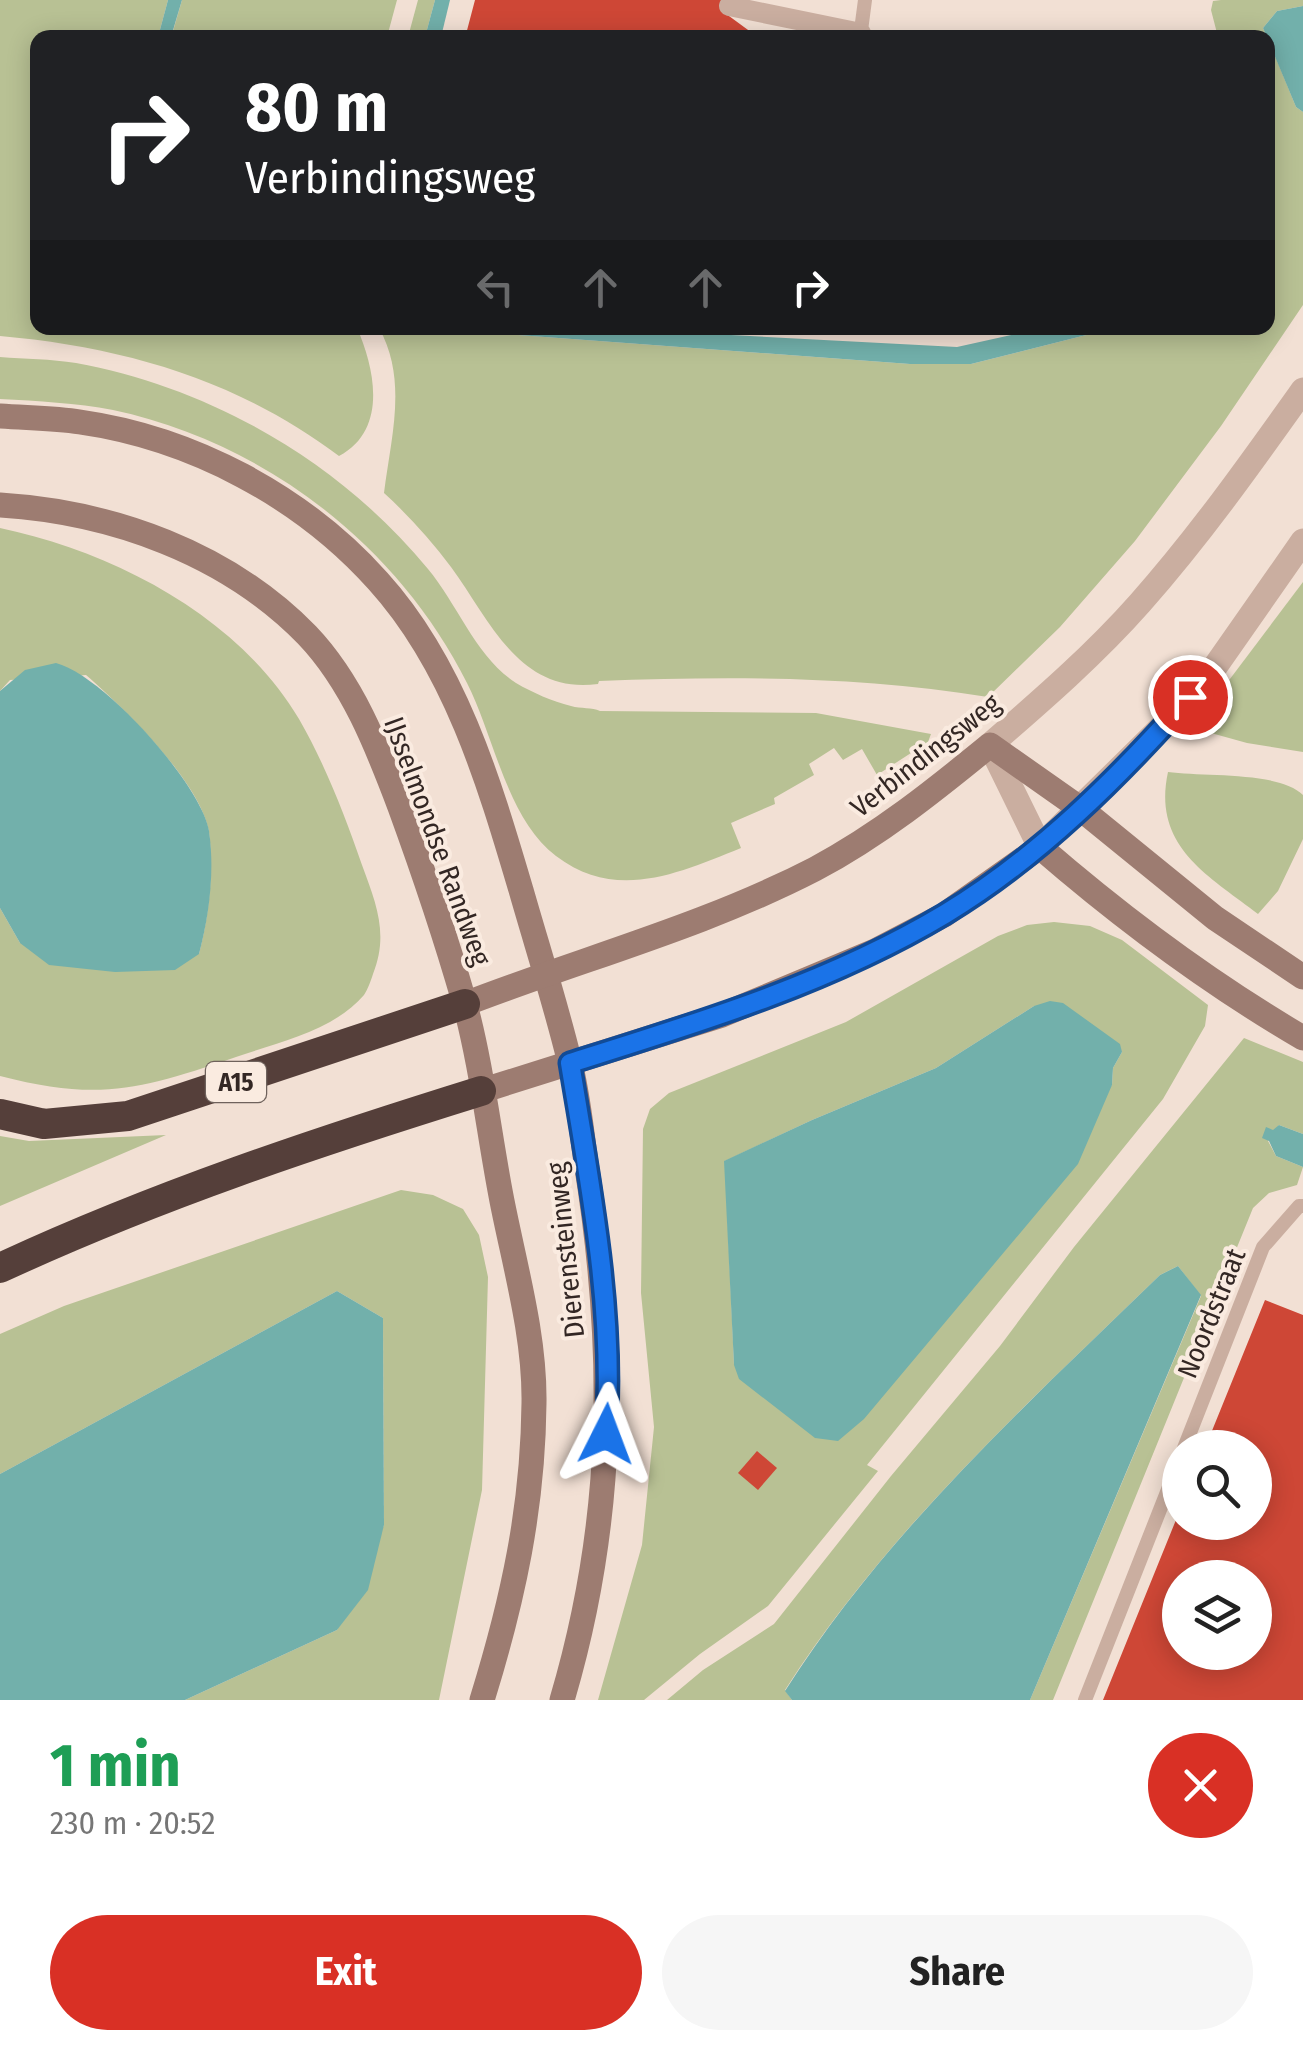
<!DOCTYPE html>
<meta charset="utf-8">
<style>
:root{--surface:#fff;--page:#f6f6f6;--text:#222;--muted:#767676;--accent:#d93025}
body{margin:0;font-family:"Fira Sans Condensed",sans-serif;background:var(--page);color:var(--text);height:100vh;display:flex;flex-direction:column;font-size:38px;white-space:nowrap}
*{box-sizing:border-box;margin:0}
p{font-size:32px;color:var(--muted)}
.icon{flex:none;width:55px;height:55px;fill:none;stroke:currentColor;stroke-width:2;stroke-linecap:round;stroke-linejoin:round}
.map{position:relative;height:1700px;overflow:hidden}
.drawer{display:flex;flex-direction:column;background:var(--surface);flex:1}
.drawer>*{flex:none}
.guide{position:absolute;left:30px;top:30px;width:1245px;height:305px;border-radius:20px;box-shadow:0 5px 25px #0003;background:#202124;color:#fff;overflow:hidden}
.controls{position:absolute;left:1162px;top:1430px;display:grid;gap:20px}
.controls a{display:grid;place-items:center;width:110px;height:110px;border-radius:50%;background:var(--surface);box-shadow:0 5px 25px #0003;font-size:50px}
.pin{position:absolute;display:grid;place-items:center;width:85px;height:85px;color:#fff;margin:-42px;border:5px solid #fff;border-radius:50%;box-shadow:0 2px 10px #0007}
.me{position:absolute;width:110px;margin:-55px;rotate:3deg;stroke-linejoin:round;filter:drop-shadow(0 0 8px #0008)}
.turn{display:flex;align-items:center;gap:35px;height:210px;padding:0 50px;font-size:45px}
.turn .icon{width:130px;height:130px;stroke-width:2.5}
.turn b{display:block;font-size:70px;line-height:85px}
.lanes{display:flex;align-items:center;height:95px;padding:0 50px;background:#0003;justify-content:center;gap:50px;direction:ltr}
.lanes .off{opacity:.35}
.round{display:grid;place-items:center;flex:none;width:105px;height:105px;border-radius:52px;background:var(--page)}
.overview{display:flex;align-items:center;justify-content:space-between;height:170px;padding:0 50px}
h1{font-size:60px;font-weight:700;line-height:75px;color:#1e9e55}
.primary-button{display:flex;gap:20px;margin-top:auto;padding:20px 50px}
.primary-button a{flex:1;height:115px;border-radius:60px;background:var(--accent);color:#fff;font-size:40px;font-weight:700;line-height:115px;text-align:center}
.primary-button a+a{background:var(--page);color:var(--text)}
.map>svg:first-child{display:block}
.green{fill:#b8c194;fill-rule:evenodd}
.water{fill:#72b0ab}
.building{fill:#ce4736;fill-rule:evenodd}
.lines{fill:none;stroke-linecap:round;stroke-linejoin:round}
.service{stroke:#caaea0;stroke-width:14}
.pedestrian{stroke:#caaea0;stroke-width:20}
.tertiary{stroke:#caaea0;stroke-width:25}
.secondary{stroke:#9d7c71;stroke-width:25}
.motorway{stroke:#553f3a;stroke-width:30}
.route-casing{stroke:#114b97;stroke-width:25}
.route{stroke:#1a73e8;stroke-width:18}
.labels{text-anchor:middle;stroke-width:8;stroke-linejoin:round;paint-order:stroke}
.shield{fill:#faebe0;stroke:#6f625c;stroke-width:2.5}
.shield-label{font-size:25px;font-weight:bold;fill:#332724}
.street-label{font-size:28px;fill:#332724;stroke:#faebe0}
</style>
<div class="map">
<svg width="1303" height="1700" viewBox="0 0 1303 1700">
<rect width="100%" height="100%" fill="#f2e0d4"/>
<!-- green -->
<g class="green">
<path d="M0,0H168L158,37L38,38V328H357C375,369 388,430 339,456C238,380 124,347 0,336Z"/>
<path d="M182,0H397L387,37L171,38Z"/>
<path d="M418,0H435L425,37H408Z"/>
<path d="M1221,0H1303V6L1277,11L1263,28L1267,37H1218L1211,10L1213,1Z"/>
<path d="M1268,39L1296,107L1303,112V305L1221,426L1135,541L1060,627L988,697C857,676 732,676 599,681L598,684C519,695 490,620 451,567C431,540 408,515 384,493C391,437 408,380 379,328H481L492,333L910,364H971L1114,328H1268Z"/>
<path d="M0,357C25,359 51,359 76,363C212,388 340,462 428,569C458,605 476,657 516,683C533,693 552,701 571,706C581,709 592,707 600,711L816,713L931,734L928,742L877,775L862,749L843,760L834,748L809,764L814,775L774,798L775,804L731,823L741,848C679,873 616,902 556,856C507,819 494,736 467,683C398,545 264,442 113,410C76,403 38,401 0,399Z"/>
<path d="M0,528C114,552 238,616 299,719C325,764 345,816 362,865C376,903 389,934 373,974C371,980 368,989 364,995C333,1031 279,1042 236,1057C142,1089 100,1102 0,1076V908L20,943L199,954C209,915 214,873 209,832C201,783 124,708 86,675L10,680L0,691Z"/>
<path d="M1303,582V752L1247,743L1193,728Z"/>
<path d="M1168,772C1203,777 1279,771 1303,795V839L1278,891L1258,914C1207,875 1152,846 1168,772Z"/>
<path d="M1054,922L1090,926L1122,940L1208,1005L1205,1026L1163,1099L867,1465L878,1471L768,1606L700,1654L644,1700H598L642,1545L654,1427L641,1293L643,1129L650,1109L669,1093L846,1022L998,936L1027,925ZM1034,1006L1122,1052L1113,1068L1112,1085L734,1365L725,1161L812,1120L936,1068Z"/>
<path d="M1244,1038L1303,1062V1134L1279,1125L1268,1141L1276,1156L1303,1167L1297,1185L1269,1193L1253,1208L1053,1700H1030L1201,1296L1178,1266L1160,1275C1026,1405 886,1532 785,1690L792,1700H667L703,1670L774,1624L891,1476L1000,1346L1074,1247Z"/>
<path d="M166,1135L0,1206V1136L29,1141Z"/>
<path d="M401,1190L433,1195L463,1209L479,1235L488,1277L482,1490L439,1700H185L337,1630L384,1525L383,1318L337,1291L0,1474V1334L64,1306Z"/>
</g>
<!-- water -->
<g class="water">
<path d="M168,0H182L171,37H158Z"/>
<path d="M435,0H450L441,37H425Z"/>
<path d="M1303,6V112L1296,107L1263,28L1277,11Z"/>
<path d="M481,328H599L957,347L1043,328H1114L971,364H910L492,333Z"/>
<path d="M56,663C103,675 201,784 209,831C215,872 209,916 199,954L175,970L115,972L49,965L20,943L0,908V691L25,670Z"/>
<path d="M1050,1001L1063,1003L1120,1044L1122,1052L1113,1068L1112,1085L1078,1164L864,1419L838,1441L815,1438L739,1379L734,1365L724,1161L812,1120L936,1068L1034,1006Z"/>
<path d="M1279,1125L1303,1134V1167L1276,1156L1269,1141L1262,1138L1266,1127L1273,1130Z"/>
<path d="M1178,1266L1201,1295L1030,1700H792L785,1691C886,1532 1026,1405 1160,1275Z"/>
<path d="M337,1291L383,1318L384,1525L368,1590L337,1630L185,1700H0V1474Z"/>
</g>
<!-- building -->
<g class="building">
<path d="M475,0H728L729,16L759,38H465Z"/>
<path d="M1265,1300L1303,1315V1700H1103L1180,1510V1522H1255V1448H1205ZM1180,1578H1255V1652H1180Z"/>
<path d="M757,1451L777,1468L758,1490L738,1473Z"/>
</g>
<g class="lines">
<!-- service -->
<g class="service">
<path d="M860,38L865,0"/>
<path d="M1184,1448L1263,1247L1299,1206H1303"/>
<path d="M1085,1700L1180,1459"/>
</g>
<!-- pedestrian -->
<path class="pedestrian" d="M729,6L861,33"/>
<!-- tertiary -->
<path class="tertiary" d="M1303,390C1251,463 1200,535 1140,603C1095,654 1042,700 990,745L1040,847L1170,719L1210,674L1303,541"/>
<!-- secondary -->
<g class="secondary">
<path d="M0,416C26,418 54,418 80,422C192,438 302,496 378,581C455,666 489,782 521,890C537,946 555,1002 569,1059C578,1093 581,1128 586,1162C616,1348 616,1518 562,1700"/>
<path d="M0,505C112,512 227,553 307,635C352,682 377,746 400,807C423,870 445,935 464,1001C482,1066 489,1135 502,1201C515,1267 535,1336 534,1403C533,1508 513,1600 482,1700"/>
<path d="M465,1004C581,959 705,926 815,869C879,835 935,790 990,745L1081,809L1215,918L1303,977"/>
<path d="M481,1091L722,1015L875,951L944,915L1040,847C1122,918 1209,983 1303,1038"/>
</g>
<!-- motorway -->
<g class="motorway">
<path d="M0,1114L44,1124L128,1116L465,1004"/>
<path d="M0,1268C155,1196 317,1142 481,1091"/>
</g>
</g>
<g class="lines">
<defs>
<path id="route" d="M606,1434C615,1310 590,1185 570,1063C698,1023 830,983 945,914C1038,858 1118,778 1190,697"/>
</defs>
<!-- route casing -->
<use href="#route" class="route-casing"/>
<!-- route -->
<use href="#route" class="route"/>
</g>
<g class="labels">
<!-- shield labels -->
<rect class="shield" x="206" y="1062" width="60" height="40" rx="8"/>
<g class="shield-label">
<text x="236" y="1091">A15</text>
</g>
<!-- street labels -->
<g class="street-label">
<text transform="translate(925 755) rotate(-38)" y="10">Verbindingsweg</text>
<text transform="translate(438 841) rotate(70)" y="10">IJsselmondse Randweg</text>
<text transform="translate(565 1250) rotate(-96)" y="10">Dierensteinweg</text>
<text transform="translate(1211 1313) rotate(-68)" y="10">Noordstraat</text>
</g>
</g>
</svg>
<div class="controls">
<a><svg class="icon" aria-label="search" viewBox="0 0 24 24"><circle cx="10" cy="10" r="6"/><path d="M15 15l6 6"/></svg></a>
<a><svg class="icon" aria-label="layers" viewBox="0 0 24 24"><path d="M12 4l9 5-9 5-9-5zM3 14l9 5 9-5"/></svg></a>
</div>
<div class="pin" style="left:1190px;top:697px;background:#d93025"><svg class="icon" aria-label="arrive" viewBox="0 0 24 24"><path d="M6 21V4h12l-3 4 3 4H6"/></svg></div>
<svg class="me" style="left:606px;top:1434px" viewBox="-20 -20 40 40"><path d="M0-17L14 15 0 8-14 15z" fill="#1a73e8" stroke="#fff" stroke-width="4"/></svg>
<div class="guide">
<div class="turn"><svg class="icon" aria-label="right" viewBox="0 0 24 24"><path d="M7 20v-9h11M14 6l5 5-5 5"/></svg><div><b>80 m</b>Verbindingsweg</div></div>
<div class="lanes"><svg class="icon off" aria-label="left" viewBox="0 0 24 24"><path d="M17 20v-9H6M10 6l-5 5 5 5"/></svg><svg class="icon off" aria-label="ahead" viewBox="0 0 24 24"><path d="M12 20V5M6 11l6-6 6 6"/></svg><svg class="icon off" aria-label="ahead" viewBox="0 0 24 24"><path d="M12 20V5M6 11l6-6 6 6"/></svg><svg class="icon" aria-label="right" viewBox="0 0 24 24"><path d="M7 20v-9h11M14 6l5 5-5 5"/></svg></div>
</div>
</div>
<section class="drawer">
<div class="overview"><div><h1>1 min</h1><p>230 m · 20:52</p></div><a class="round" style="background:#d93025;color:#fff"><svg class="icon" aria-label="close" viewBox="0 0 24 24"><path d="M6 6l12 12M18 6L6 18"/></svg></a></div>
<div class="primary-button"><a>Exit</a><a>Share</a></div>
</section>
